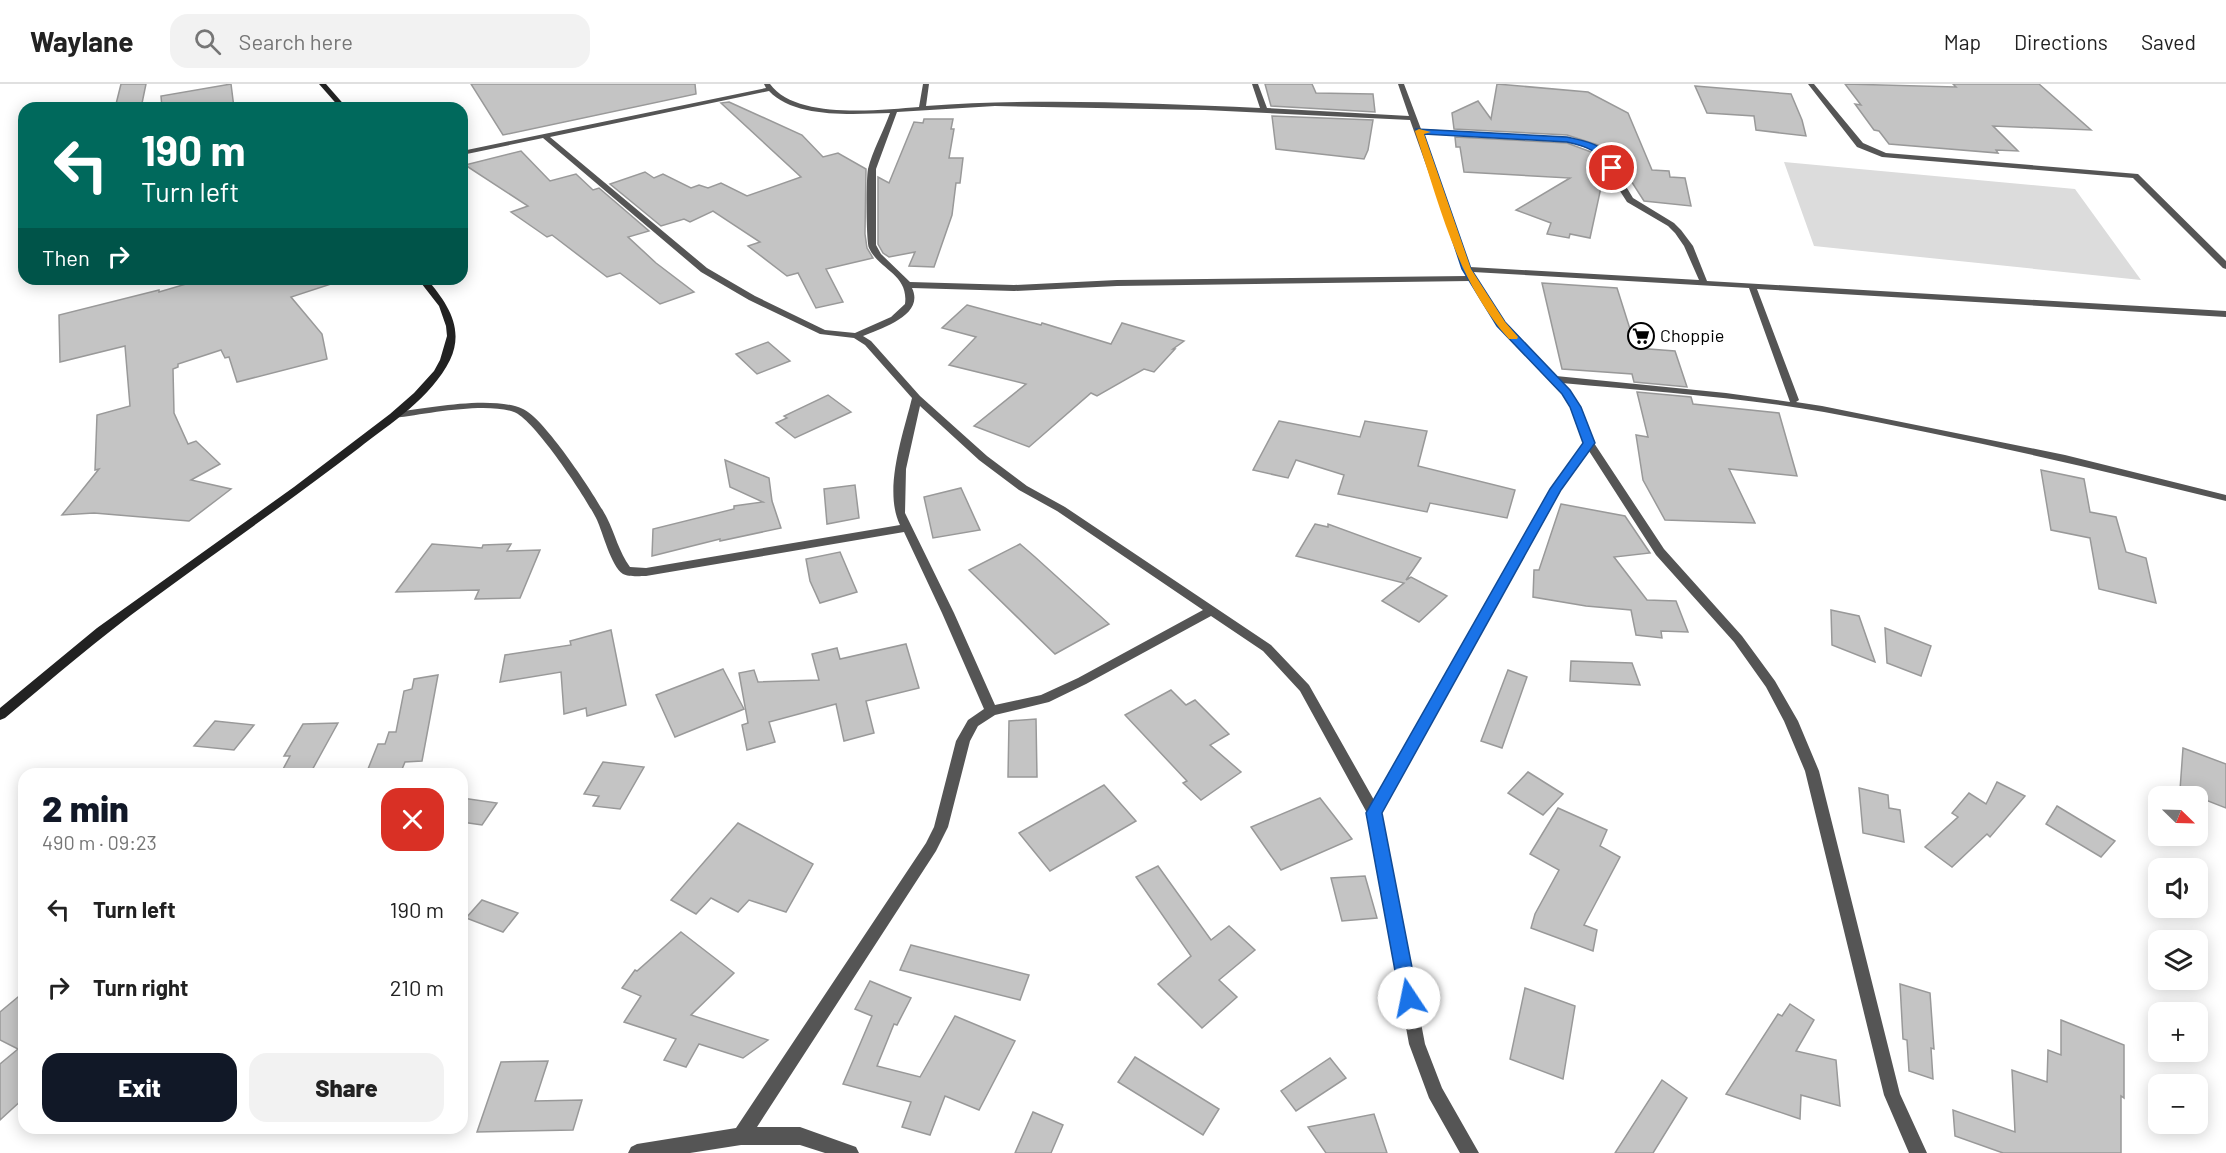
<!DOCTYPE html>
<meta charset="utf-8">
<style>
:root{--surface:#fff;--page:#f2f2f2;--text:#222;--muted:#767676;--line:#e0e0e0;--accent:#111827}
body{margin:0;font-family:Barlow,sans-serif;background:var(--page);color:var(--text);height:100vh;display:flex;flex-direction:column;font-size:22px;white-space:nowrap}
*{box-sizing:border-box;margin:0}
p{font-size:20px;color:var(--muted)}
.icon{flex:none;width:33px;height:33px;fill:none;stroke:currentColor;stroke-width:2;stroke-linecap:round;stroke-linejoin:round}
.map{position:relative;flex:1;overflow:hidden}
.side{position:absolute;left:18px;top:684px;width:450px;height:366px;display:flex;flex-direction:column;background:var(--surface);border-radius:18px;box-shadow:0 3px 15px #0003}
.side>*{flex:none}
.guide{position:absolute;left:18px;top:18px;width:450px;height:183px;border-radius:18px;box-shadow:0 3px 15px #0003;background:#00695c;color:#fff;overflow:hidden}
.needle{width:39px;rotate:113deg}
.fabs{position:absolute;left:2148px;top:702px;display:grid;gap:12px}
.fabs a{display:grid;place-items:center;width:60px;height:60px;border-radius:12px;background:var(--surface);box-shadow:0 3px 15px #0003;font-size:30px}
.pin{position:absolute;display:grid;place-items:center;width:51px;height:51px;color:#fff;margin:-26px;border:3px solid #fff;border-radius:50%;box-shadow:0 2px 6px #0007}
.me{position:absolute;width:66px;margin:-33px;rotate:349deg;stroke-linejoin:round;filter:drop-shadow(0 0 4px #0008)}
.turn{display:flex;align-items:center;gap:21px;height:126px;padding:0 24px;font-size:27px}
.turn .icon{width:78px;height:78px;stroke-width:2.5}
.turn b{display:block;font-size:42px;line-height:51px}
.then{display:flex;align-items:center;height:57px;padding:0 24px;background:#0003;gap:12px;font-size:22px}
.round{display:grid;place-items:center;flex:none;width:63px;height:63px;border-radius:18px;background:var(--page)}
.head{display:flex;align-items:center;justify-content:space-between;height:102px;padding:0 24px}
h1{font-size:36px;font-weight:800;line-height:45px;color:var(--accent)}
.cta{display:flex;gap:12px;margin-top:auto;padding:12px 24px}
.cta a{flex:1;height:69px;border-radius:18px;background:var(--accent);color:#fff;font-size:24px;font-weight:800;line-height:69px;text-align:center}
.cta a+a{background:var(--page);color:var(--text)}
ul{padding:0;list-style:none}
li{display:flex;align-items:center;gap:18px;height:78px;padding:0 24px}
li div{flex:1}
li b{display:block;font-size:22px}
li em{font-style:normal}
header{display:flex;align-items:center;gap:36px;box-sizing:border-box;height:84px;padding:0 30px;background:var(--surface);border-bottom:2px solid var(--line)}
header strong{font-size:28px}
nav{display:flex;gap:33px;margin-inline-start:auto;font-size:21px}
.search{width:420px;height:54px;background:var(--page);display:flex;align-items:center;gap:15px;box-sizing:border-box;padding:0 21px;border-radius:18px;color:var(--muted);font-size:22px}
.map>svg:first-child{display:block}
.green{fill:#dcdcdc}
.building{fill:#c4c4c4;stroke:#999;stroke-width:1.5}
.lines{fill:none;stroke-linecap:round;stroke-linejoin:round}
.street{fill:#555;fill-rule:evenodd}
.secondary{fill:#222;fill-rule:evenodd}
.route{fill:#1a73e8;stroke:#114b97;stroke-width:1.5}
.slow{fill:#f59e0b}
.labels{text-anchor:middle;stroke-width:4.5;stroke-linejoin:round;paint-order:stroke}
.far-poi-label{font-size:18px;fill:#000;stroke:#fff;text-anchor:start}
</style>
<header>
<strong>Waylane</strong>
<div class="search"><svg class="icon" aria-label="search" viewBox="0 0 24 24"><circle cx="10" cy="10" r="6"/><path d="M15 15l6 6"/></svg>Search here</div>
<nav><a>Map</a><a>Directions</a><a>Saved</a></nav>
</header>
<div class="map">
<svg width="2226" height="1069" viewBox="0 0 2226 1069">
<rect width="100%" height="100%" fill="#fff"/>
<!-- green -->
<path class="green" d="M1784,78L2075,105L2141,196L1814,162Z"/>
<!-- building -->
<g class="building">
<path d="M121,0H146L141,24H115Z"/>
<path d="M231,0L234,24H162L161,12Z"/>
<path d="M471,0H695L696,10L503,51Z"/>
<path d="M1265,0H1312L1316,9L1373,10L1375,28L1271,22Z"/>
<path d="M1497,0L1588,8L1628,29L1652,86L1669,87L1670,93L1685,94L1691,122L1644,117L1610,64L1608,71L1598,61L1567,51L1454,45L1452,29L1478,17L1491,35Z"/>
<path d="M1845,0L1956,3L1953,0H2039L2091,46L1993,42L2018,67L1996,66L1998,69L1889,60L1879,47L1874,46L1855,20L1861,21Z"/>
<path d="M1695,2L1791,10L1802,36L1806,52L1756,46L1754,32L1707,29Z"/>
<path d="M729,18L802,51L823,73L838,69L866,85L865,150L867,164L873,174L826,185L843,218L816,224L798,189L787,192L748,162L760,158L713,127L690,138L684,135L661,142L610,100L645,88L654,94L663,90L691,104L699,101L708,104L721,99L747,112L801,93L721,19Z"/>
<path d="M1272,32L1373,36L1368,66L1364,75L1276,65Z"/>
<path d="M924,35H953L951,45H954L949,74H963L960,99H956L952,131L934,183L909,182L915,168L889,173L883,169L878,160V93L889,99L914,38L923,39Z"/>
<path d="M1455,53L1567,59L1591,68L1605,85L1590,154L1570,150L1569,154L1547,150L1551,139L1516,126L1570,94L1464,88L1460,63H1456Z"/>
<path d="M521,67L550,97L576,90L593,106L599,104L649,147L628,153L656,179L694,208L660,220L620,189L607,193L552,151L547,153L511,128L528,122L465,81Z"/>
<path d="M203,195H333L334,199L291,213L322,250L327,275L237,298L229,273L225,274L221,266L178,280V283L173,285L174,329L188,360L196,357L220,380L191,396L231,405L189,437L94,429L62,431L99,385L95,386L97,331L130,322L125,262L60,278L59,231L159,206V208Z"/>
<path d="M1542,199L1617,204L1636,264L1675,267L1687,303L1634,298L1632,290L1562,285Z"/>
<path d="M967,221L1041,241L1042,239L1111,260L1122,239L1184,257L1173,265H1175L1154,288L1144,285L1097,312L1091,309L1029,363L974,342L1026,300L949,281L976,253L942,244Z"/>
<path d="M768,258L790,277L757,290L736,270Z"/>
<path d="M1637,308L1691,313L1693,320L1779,329L1797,392L1729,385L1755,439L1665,436L1643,396L1636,351L1648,353Z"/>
<path d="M828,311L851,328L795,354L776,339L787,334L784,332Z"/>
<path d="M1279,337L1360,353L1365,337L1427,347L1418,382L1515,406L1507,434L1430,419L1427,428L1338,410L1344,391L1296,376L1288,394L1253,386Z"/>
<path d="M725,376L769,394L772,417L781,444L720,457V455L652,472L653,445L734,425V422L763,418L730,403Z"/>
<path d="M2041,386L2084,395L2090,428L2116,433L2126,468L2146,474L2156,519L2099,505L2090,454L2051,446Z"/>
<path d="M855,401L859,434L827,440L824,405Z"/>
<path d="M961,404L980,446L933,454L924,413Z"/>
<path d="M1561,420L1625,432L1650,469L1614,473L1647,516L1676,517L1688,548L1661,547L1662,554L1636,551L1631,526L1586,522L1533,513L1534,486H1539Z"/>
<path d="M1315,440L1328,443V440L1421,474L1406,496L1411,493L1447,512L1419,538L1382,517L1404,499L1296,472Z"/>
<path d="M432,460L482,464L483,461L511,460L507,467L540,466L520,514L475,515L479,506L396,508Z"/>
<path d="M1020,460L1035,473L1109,540L1055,570L969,486Z"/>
<path d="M840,468L857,508L820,519L810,497L806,475Z"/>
<path d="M1831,526L1859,532L1875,578L1832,561Z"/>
<path d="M1885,544L1931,562L1921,592L1887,579Z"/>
<path d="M611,546L626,621L587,632L586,624L564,630L561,588L500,598L505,571L571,561L570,557Z"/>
<path d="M906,560L919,604L866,617L874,649L844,657L836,620L769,638L775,658L747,666L742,641L748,639L739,589L754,586L758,598L819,596L812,570L837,564L840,575Z"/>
<path d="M1571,577L1632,579L1640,601L1570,597Z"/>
<path d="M723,585L744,625L675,653L656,611Z"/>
<path d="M1508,586L1527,593L1502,664L1481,657Z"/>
<path d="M438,591L422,677L405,678L400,690H366L378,660H385L389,648H396L404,607L412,605L414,595Z"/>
<path d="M1171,606L1186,621L1195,616L1229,650L1210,661L1241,688L1201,716L1183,699L1187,697L1125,631Z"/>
<path d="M1036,635L1037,693H1008L1009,637Z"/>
<path d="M215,637L254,641L234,666L194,662Z"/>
<path d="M338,639L311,688L281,689L290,672H284L303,640Z"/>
<path d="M2183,664L2226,680V724L2180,706Z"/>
<path d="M603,678L644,683L620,725L593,722L599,712L584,710Z"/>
<path d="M1528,688L1563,710L1543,731L1508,709Z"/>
<path d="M1997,698L2025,712L1990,753L1987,750L1952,783L1925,763L1958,733L1952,729L1969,709L1986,720Z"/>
<path d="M1104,701L1136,737L1050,787L1019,749Z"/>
<path d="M1859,704L1888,711L1889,724L1900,726L1904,758L1863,749Z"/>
<path d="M462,714L497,719L482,741L462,738Z"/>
<path d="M1320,714L1352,755L1281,786L1251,743Z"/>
<path d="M2057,722L2115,757L2101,773L2046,740Z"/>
<path d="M1558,724L1607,746L1600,762L1620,773L1584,841L1597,846L1593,867L1531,844L1535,830L1559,786L1530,770Z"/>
<path d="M738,739L813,780L786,828L749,816L738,828L711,814L696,830L671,816Z"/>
<path d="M1158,782L1211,856L1229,842L1255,866L1219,896L1237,913L1202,944L1158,900L1191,872L1136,793Z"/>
<path d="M1365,792L1377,834L1342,837L1331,794Z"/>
<path d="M482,816L518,829L503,848L466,834Z"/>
<path d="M681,848L734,889L691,931L768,956L743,974L699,960L686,983L664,976L676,955L624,938L641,912L622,904L635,886L637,887Z"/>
<path d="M911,861L1029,891L1020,916L900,886Z"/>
<path d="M870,897L911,914L897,941L894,940L877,982L920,993L955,932L1015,957L979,1026L945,1012L930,1051L902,1043L911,1018L843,1000L872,932L855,925Z"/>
<path d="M1900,900L1930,909L1934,965L1931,964L1933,995L1909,987L1907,956L1903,955Z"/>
<path d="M1525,904L1575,922L1563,995L1510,975Z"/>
<path d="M24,908V1014L0,1036V980L18,965L0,956V928Z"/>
<path d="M1790,920L1814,936L1796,967L1836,976L1840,1022L1801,1011L1800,1035L1726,1010L1778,930L1782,932Z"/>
<path d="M2061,936L2124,961V1014L2121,1012V1069H2003L1955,1052L1953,1026L2015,1048L2012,986L2047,998L2048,966L2061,971Z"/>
<path d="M1135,973L1219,1025L1203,1051L1118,998Z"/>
<path d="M1330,974L1346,994L1296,1027L1281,1007Z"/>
<path d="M548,977L535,1017L582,1016L573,1046L477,1048L501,978Z"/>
<path d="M1662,996L1687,1014L1653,1069H1615Z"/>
<path d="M1033,1028L1063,1041L1051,1069H1015Z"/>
<path d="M1374,1030L1387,1069H1326L1308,1043Z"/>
</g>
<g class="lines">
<!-- street -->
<g class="street">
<path d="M764,0H770C796,36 879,26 919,23L923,0H929L926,22C1037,14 1149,19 1260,24L1252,0H1258L1267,24L1409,32L1398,0H1404L1421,45L1567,53L1597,63L1610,76L1633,114L1674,139L1681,146L1693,162L1707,197L2226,227V233L1757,205L1799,316L1796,318L1822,322L2065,371L2226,411V417C2093,384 1959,353 1824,328C1738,313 1649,307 1562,299L1580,323L1594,359L1664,465L1742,552L1775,597L1798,637L1819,687L1900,1010L1927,1069H1909L1884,1011L1805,687L1784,637L1766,603L1734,558L1656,471L1589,367L1561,406L1381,729L1425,960L1442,1004L1479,1069H1460L1429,1014L1409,960L1367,729L1300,607L1263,567L1211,532L1086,600L1049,618L995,631L978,642L970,657L948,743L936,767L757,1043H800L856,1063L859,1069H825L800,1061H741L690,1069H628L631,1063L637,1060L736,1044L926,759L934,743L956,657L968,636L984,625L942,529L904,448L646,492C640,492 628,493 623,490C611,482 603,449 597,436C587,415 534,335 514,328C484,318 427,330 395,334L390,331L395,328C429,324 491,311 523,325C544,334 595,411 607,434C615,450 619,468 630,483L646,484L900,441C883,406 903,351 912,314L865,261L854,254L820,250L749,216L701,188L543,54L462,71V67L766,4ZM769,7C795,35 855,30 890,29C884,46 872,68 868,85C866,95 866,156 869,164C879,186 909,190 905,220L891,233L855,249L825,246L755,212L707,184L550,53ZM995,22L1205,26L1410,36L1463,185L1467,192L1117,196L1014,201L910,198L881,170L876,161V85L897,28ZM1422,49L1567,57L1592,66L1604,78L1618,104L1627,118L1668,142L1675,149L1684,162L1699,196L1470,183ZM1473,188L1749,204L1790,318L1726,309L1556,292L1505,238ZM1470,197L1498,242L1562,310L1570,323L1584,359L1551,405L1374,716L1309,601L1271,561L1065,423L1027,402L987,372L920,312L871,257L863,252C882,244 925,231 912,204L1014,207L1117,202ZM920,322L979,376L1019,406L1057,427L1203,526L1078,594L1041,611L995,621L954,529L905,429L906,385Z"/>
<path d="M1808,0H1814L1863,59L1886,69L2138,90L2226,177V185L2223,184L2133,94L1882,73L1857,63Z"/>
</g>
<!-- secondary -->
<g class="secondary">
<path d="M319,0H326L347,24H340Z"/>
<path d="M418,195H427C447,219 465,244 450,276C431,314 391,339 359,364C290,417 219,466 150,517C99,554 52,595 5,634L0,636V624L97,544L294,403L390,330L414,309L434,287L440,276L447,252L446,242L439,222Z"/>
</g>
</g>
<!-- route -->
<path class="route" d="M1416,45L1567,53C1594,59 1601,59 1616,84L1609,86C1596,66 1590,63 1567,58L1424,50L1471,185L1505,238L1570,306L1581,323L1595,359L1561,406L1382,729L1418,914L1415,919L1409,922L1402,919L1400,914L1366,729L1550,405L1583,359L1570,323L1562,310L1497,242L1462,185Z"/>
<!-- slow -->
<path class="slow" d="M1419,45L1431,48L1424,50L1471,185L1505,238L1518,253L1517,255H1509C1457,198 1439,119 1415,47Z"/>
<!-- icons -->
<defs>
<symbol id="supermarket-ring" viewBox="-11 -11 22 22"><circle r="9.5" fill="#fff" stroke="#000" stroke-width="1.5"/><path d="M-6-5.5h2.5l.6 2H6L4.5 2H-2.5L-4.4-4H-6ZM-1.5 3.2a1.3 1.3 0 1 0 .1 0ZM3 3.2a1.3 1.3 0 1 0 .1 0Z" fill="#000"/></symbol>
</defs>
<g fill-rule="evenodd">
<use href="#supermarket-ring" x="1626" y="237" width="30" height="30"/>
</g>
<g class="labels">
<!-- far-poi labels -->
<g class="far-poi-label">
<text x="1660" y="258">Choppie</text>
</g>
</g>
</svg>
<div class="fabs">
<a><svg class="needle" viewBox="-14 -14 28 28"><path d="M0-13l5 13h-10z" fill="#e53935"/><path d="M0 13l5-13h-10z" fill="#767676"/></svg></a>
<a><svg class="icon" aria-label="sound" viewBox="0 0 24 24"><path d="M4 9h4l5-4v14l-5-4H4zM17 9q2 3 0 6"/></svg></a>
<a><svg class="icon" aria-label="layers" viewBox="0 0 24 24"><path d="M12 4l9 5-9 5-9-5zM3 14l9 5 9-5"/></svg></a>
<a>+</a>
<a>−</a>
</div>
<div class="pin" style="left:1612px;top:84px;background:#d93025"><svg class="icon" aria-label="arrive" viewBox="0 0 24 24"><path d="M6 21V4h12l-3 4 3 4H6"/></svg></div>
<svg class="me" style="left:1409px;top:914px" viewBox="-20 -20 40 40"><circle r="19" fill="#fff"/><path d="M0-13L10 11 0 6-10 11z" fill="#1a73e8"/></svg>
<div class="guide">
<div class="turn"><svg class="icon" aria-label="left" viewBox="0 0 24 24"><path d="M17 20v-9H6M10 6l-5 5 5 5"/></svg><div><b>190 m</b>Turn left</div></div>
<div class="then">Then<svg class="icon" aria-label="right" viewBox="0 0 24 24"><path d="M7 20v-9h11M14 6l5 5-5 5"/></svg></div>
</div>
<section class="side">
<div class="head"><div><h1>2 min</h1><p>490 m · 09:23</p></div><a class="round" style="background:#d93025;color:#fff"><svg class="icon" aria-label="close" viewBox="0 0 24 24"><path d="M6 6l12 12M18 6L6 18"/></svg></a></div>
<ul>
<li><svg class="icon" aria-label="left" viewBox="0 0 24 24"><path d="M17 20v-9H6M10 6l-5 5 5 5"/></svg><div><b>Turn left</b></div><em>190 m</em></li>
<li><svg class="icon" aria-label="right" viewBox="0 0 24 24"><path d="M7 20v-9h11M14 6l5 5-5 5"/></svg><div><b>Turn right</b></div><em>210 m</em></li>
</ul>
<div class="cta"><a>Exit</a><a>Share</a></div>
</section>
</div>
